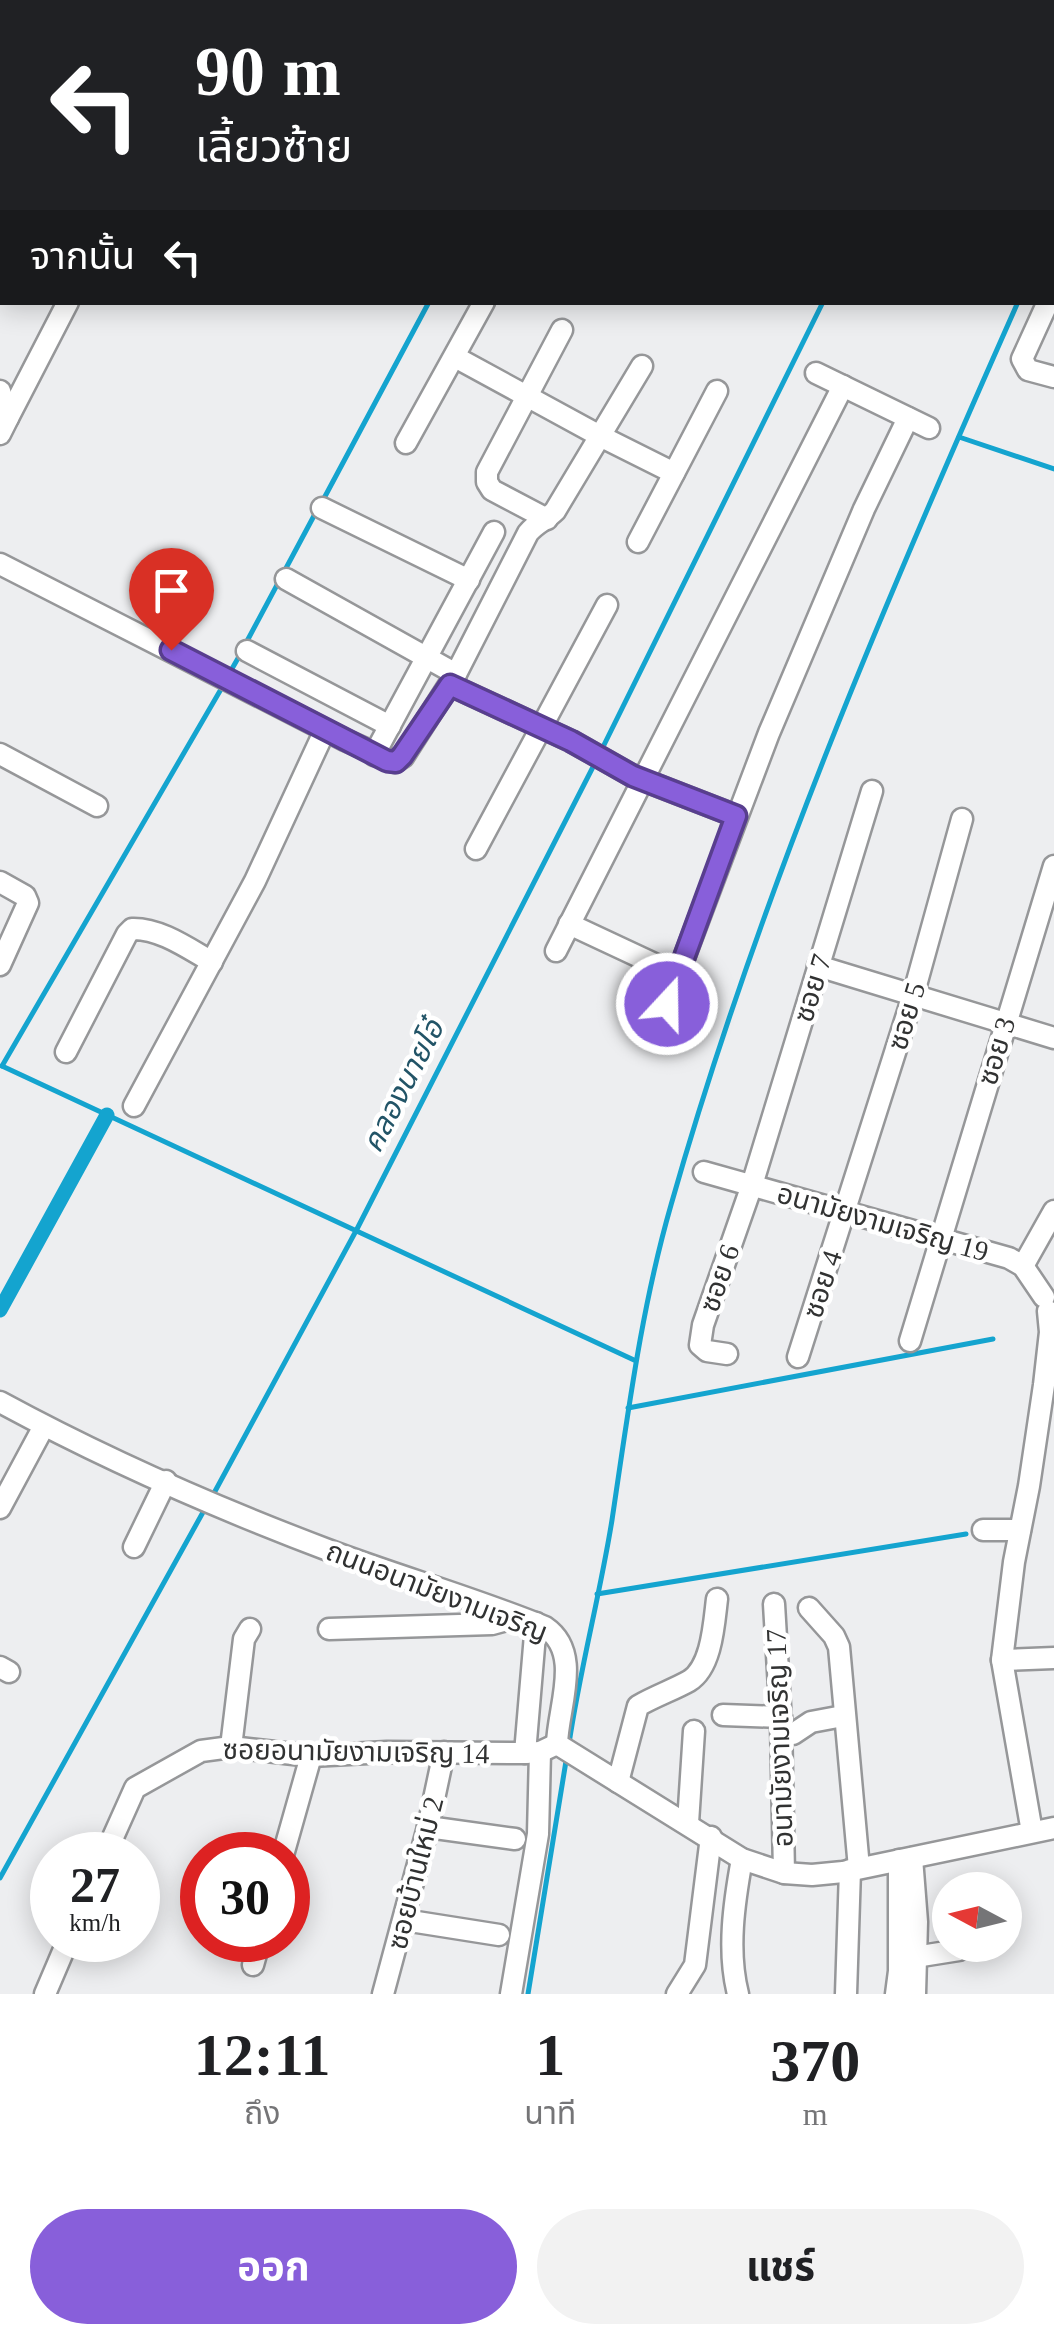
<!DOCTYPE html>
<html lang="th">
<meta charset="utf-8">
<style>
:root{--surface:#fff;--page:#f2f2f2;--text:#202124;--muted:#757577;--accent:#885fda}
body{margin:0;font-family:"Times New Roman","Noto Sans Thai",serif;background:var(--page);color:var(--text);height:100vh;display:flex;flex-direction:column;font-size:38px;white-space:nowrap}
*{box-sizing:border-box;margin:0}
p{font-size:32px;color:var(--muted)}
.icon{flex:none;width:55px;height:55px;fill:none;stroke:currentColor;stroke-width:2;stroke-linecap:round;stroke-linejoin:round}
.map{position:relative;height:1994px;overflow:hidden}
.panel{display:flex;flex-direction:column;background:var(--surface);flex:1}
.panel>*{flex:none}
.banner{position:absolute;left:0px;top:0px;width:1055px;height:305px;box-shadow:0 5px 25px #0003;background:#202124;color:#fff;overflow:hidden}
.needle{width:65px;rotate:277deg}
.buttons{position:absolute;left:932px;top:1872px;display:grid;gap:20px}
.buttons a{display:grid;place-items:center;width:90px;height:90px;border-radius:50%;background:var(--surface);box-shadow:0 5px 25px #0003;font-size:50px}
.speed{position:absolute;left:30px;top:1832px;display:flex;gap:20px;font-size:50px;font-weight:700;text-align:center}
.speed>*{display:grid;place-content:center;width:130px;height:130px;border-radius:50%;background:var(--surface);box-shadow:0 5px 25px #0003;line-height:1}
.speed small{font-size:25px;font-weight:400}
.speed .limit{border:15px solid #d22;background:#fff;color:#111}
.pin{position:absolute;display:grid;place-items:center;width:85px;height:85px;color:#fff;margin:-102px -42px;border-radius:50% 50% 50% 0;rotate:-45deg;box-shadow:0 0 10px #0007}
.pin .icon{rotate:45deg}
.me{position:absolute;width:110px;margin:-55px;rotate:21deg;stroke-linejoin:round;filter:drop-shadow(0 0 8px #0008)}
.turn{display:flex;align-items:center;gap:35px;height:210px;padding:0 30px;font-size:45px}
.turn .icon{width:130px;height:130px;stroke-width:2.5}
.turn b{display:block;font-size:70px;line-height:85px}
.then{display:flex;align-items:center;height:95px;padding:0 30px;background:#0003;gap:20px;font-size:38px}
.eta{display:flex;justify-content:space-evenly;align-items:center;height:170px;text-align:center}
.eta b{font-size:60px;font-weight:700;line-height:70px}
.cta{display:flex;gap:20px;margin-top:auto;padding:20px 30px}
.cta a{flex:1;height:115px;border-radius:60px;background:var(--accent);color:#fff;font-size:40px;font-weight:700;line-height:115px;text-align:center}
.cta a+a{background:var(--page);color:var(--text)}
.map>svg:first-child{display:block}
.lines{fill:none;stroke-linecap:round;stroke-linejoin:round}
.stream{stroke:#14a4cf;stroke-width:5}
.canal{stroke:#14a4cf;stroke-width:15}
.minor-casing{stroke:#969799;stroke-width:25}
.minor{stroke:#fff;stroke-width:20}
.route-casing{stroke:#583e8e;stroke-width:25}
.route{stroke:#885fda;stroke-width:18}
.labels{text-anchor:middle;stroke-width:9;stroke-linejoin:round;paint-order:stroke}
.street-label{font-size:28px;fill:#313232;stroke:#fff}
.water-label{font-size:30px;font-style:italic;fill:#225467;stroke:#fff}
</style>
<div class="map">
<svg width="1054" height="1994" viewBox="0 0 1054 1994">
<rect width="100%" height="100%" fill="#edeef0"/>
<g class="lines">
<!-- stream -->
<g class="stream">
<path d="M416,0L421,2"/>
<path d="M1009,0L1014,2"/>
<path d="M590,2L591,0"/>
<path d="M971,2L972,0"/>
<path d="M1052,19L1054,20"/>
<path d="M1052,224L1054,221"/>
<path d="M959,437L1054,469"/>
<path d="M322,502L429,302"/>
<path d="M246,643L316,512"/>
<path d="M229,674L241,653"/>
<path d="M601,751L823,302"/>
<path d="M2,1066L224,684"/>
<path d="M2,1066L634,1360"/>
<path d="M628,1408L993,1339"/>
<path d="M213,1495L357,1229L596,761"/>
<path d="M597,1594L966,1534"/>
<path d="M569,1744C580,1669 600,1595 612,1520C628,1414 641,1309 671,1205C759,895 887,597 1018,302"/>
<path d="M0,1878L207,1505"/>
<path d="M528,1994L567,1755"/>
</g>
<!-- canal -->
<path class="canal" d="M0,1310L107,1115"/>
<defs>
<g id="minor">
<path d="M717,0L727,2"/>
<path d="M230,2L231,0"/>
<path d="M650,2L651,0"/>
<path d="M0,13H2"/>
<path d="M0,63L2,64"/>
<path d="M1048,302L1022,359L1028,370L1054,377"/>
<path d="M455,357L600,436L674,473"/>
<path d="M816,373L929,428"/>
<path d="M0,391L8,418L0,434"/>
<path d="M8,418L68,302"/>
<path d="M406,443L484,302"/>
<path d="M322,508L469,580"/>
<path d="M547,519L492,490L487,482V472L562,330"/>
<path d="M638,542L717,391"/>
<path d="M0,564L345,740L395,762L403,757L456,674L528,533C536,523 546,520 555,511L642,366"/>
<path d="M286,579L456,674"/>
<path d="M247,651L390,726"/>
<path d="M450,685L571,741L633,776L736,816"/>
<path d="M0,754L97,806"/>
<path d="M374,755L494,532"/>
<path d="M476,849L607,605"/>
<path d="M0,882L25,896L28,903L0,965"/>
<path d="M569,924L678,975"/>
<path d="M556,951L843,386"/>
<path d="M818,966L1054,1038"/>
<path d="M667,1003L769,733L864,509L908,418"/>
<path d="M66,1052L127,934L132,929C160,928 189,949 212,962"/>
<path d="M134,1106L255,881L325,730"/>
<path d="M704,1172L1009,1258L1023,1266L1044,1297"/>
<path d="M1023,1266L1054,1211"/>
<path d="M910,1341L1054,866"/>
<path d="M727,1354L707,1351L700,1345L703,1325L752,1185L872,791"/>
<path d="M798,1357L913,996L962,819"/>
<path d="M0,1402C105,1459 217,1508 328,1550C400,1577 474,1598 545,1627C583,1653 558,1706 557,1744L742,1859L784,1873L812,1875L843,1872L1054,1828"/>
<path d="M0,1508L44,1426"/>
<path d="M983,1530H1020"/>
<path d="M134,1547L166,1481"/>
<path d="M774,1604L781,1722L784,1873"/>
<path d="M809,1608L834,1636L839,1647L859,1868"/>
<path d="M329,1629L492,1624L518,1617"/>
<path d="M1002,1660L1054,1658"/>
<path d="M0,1667L9,1672"/>
<path d="M723,1715L781,1717"/>
<path d="M793,1734L811,1722L843,1716"/>
<path d="M231,1747L244,1639L250,1629"/>
<path d="M525,1753L536,1623"/>
<path d="M618,1782L638,1706C655,1696 673,1690 689,1681C712,1667 714,1623 717,1599"/>
<path d="M688,1823L694,1731"/>
<path d="M428,1827L515,1839"/>
<path d="M1032,1832L1002,1660L1014,1562L1029,1486L1044,1385L1050,1332L1048,1311"/>
<path d="M105,1855L135,1788L201,1751L231,1747L311,1756L387,1752L525,1753L540,1752L557,1744"/>
<path d="M283,1855L311,1756"/>
<path d="M912,1858L917,1922L915,1994"/>
<path d="M404,1920L499,1935"/>
<path d="M915,1957L959,1950"/>
<path d="M253,1965L260,1940"/>
<path d="M45,1994L68,1940"/>
<path d="M383,1994L428,1827L444,1752"/>
<path d="M511,1994L538,1834L540,1752"/>
<path d="M677,1994L695,1965L711,1837"/>
<path d="M738,1994C727,1951 734,1903 742,1859"/>
<path d="M846,1994L850,1870"/>
<path d="M896,1994L899,1971V1860"/>
</g>
</defs>
<!-- minor casing -->
<use href="#minor" class="minor-casing"/>
<!-- minor -->
<use href="#minor" class="minor"/>
</g>
<g class="lines">
<defs>
<path id="route" d="M171,650L387,761L396,762L402,756L450,685L571,741L633,776L736,816L667,1004"/>
</defs>
<!-- route casing -->
<use href="#route" class="route-casing"/>
<!-- route -->
<use href="#route" class="route"/>
</g>
<g class="labels">
<!-- street labels -->
<g class="street-label">
<text transform="translate(812 988) rotate(-73)" y="10">ซอย 7</text>
<text transform="translate(906 1016) rotate(-73)" y="10">ซอย 5</text>
<text transform="translate(996 1051) rotate(-73)" y="10">ซอย 3</text>
<text transform="translate(883 1222) rotate(16)" y="10">อนามัยงามเจริญ 19</text>
<text transform="translate(719 1278) rotate(-71)" y="10">ซอย 6</text>
<text transform="translate(822 1284) rotate(-72)" y="10">ซอย 4</text>
<text transform="translate(437 1591) rotate(21)" y="10">ถนนอนามัยงามเจริญ</text>
<text transform="translate(779 1738) rotate(-92)" y="10">อนามัยงามเจริญ 17</text>
<text transform="translate(356 1751) rotate(1)" y="10">ซอยอนามัยงามเจริญ 14</text>
<text transform="translate(415 1873) rotate(-76)" y="10">ซอยบ้านใหม่ 2</text>
</g>
<!-- water labels -->
<g class="water-label">
<text transform="translate(403 1086) rotate(-63)" y="10">คลองนายโอ๋</text>
</g>
</g>
</svg>
<div class="buttons">
<a><svg class="needle" viewBox="-14 -14 28 28"><path d="M0-13l5 13h-10z" fill="#e53935"/><path d="M0 13l5-13h-10z" fill="#757577"/></svg></a>
</div>
<div class="speed"><div>27<small>km/h</small></div><div class="limit">30</div></div>
<div class="pin" style="left:171px;top:650px;background:#d93025"><svg class="icon" aria-label="arrive" viewBox="0 0 24 24"><path d="M6 21V4h12l-3 4 3 4H6"/></svg></div>
<svg class="me" style="left:667px;top:1004px" viewBox="-20 -20 40 40"><circle r="17" fill="#885fda" stroke="#fff" stroke-width="3"/><path d="M0-11L8 9 0 5-8 9z" fill="#fff"/></svg>
<div class="banner">
<div class="turn"><svg class="icon" aria-label="left" viewBox="0 0 24 24"><path d="M17 20v-9H6M10 6l-5 5 5 5"/></svg><div><b>90 m</b>เลี้ยวซ้าย</div></div>
<div class="then">จากนั้น<svg class="icon" aria-label="left" viewBox="0 0 24 24"><path d="M17 20v-9H6M10 6l-5 5 5 5"/></svg></div>
</div>
</div>
<section class="panel">
<div class="eta">
<div><b>12:11</b><p>ถึง</p></div>
<div><b>1</b><p>นาที</p></div>
<div><b>370</b><p>m</p></div>
</div>
<div class="cta"><a>ออก</a><a>แชร์</a></div>
</section>
